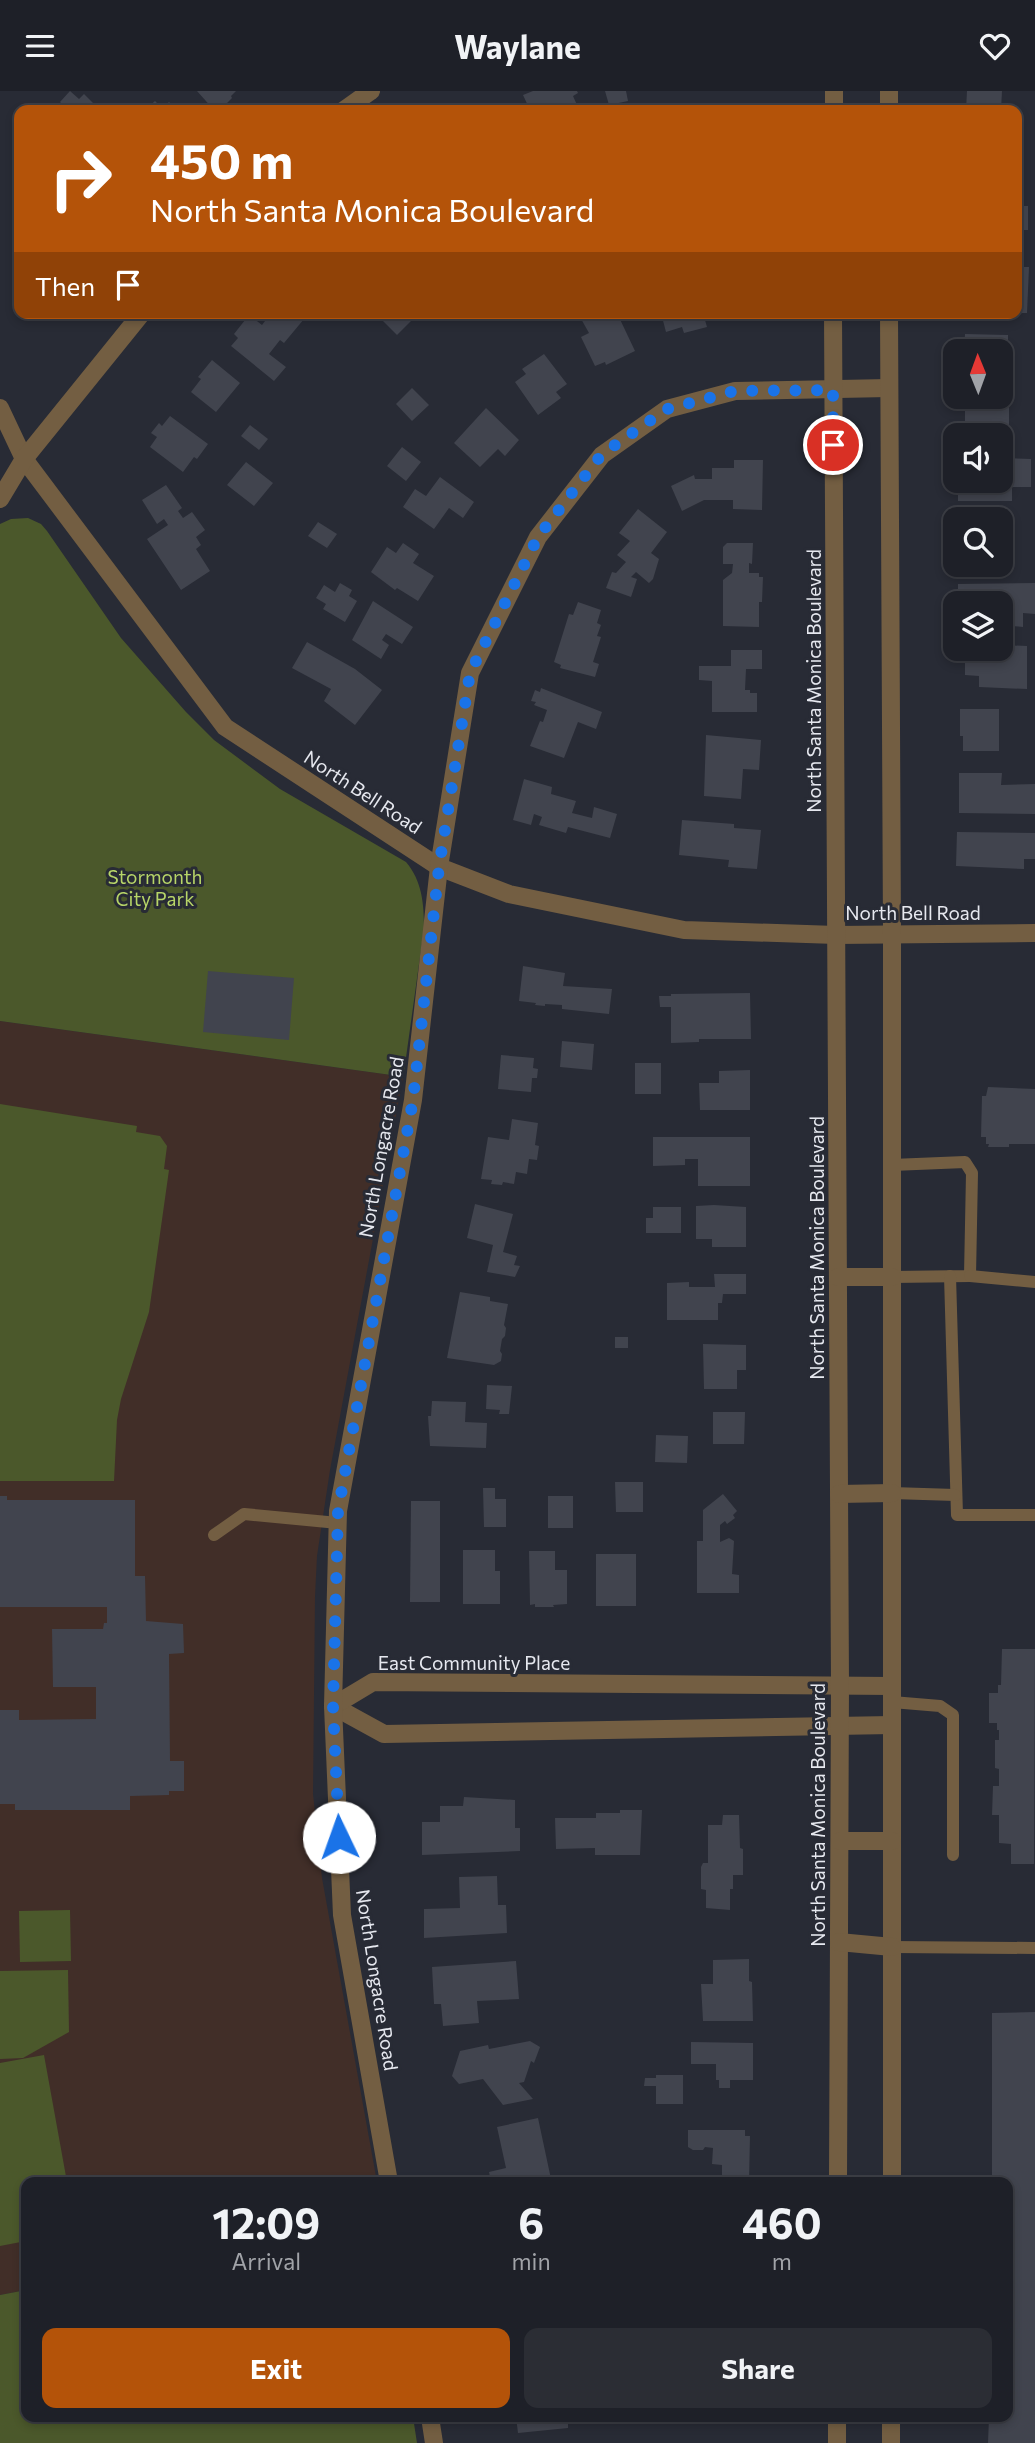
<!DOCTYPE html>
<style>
:root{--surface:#1e2028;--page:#2b2d34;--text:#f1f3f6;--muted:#a1a3a8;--line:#3c3e45;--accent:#b45309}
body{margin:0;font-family:Commissioner,sans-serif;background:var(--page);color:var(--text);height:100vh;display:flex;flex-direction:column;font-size:26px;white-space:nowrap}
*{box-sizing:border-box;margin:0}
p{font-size:23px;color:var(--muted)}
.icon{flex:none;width:38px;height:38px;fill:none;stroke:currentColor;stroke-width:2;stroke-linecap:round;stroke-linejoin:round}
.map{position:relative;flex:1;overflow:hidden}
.panel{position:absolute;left:21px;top:2086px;width:992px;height:245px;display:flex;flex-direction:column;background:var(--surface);border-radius:14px;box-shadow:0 4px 10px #0003,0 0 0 2px var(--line)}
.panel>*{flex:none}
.banner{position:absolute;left:14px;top:14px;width:1008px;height:214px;border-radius:14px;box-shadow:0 4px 10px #0003,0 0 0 2px var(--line);background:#b45309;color:#fff;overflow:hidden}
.needle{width:46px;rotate:359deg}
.fabs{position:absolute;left:943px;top:248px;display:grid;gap:14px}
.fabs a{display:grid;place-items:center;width:70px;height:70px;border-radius:14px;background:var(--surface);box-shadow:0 4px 10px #0003,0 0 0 2px var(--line);font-size:35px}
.pin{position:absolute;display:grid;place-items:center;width:60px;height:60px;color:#fff;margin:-30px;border:4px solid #fff;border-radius:50%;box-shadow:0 2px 7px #0007}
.me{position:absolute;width:77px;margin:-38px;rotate:357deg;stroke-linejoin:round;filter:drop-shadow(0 0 5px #0008)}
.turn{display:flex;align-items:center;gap:24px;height:147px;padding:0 21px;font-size:32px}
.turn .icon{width:91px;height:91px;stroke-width:2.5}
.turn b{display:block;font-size:49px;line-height:60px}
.then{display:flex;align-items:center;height:66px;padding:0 21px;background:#0003;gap:14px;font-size:26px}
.eta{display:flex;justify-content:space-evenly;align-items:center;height:119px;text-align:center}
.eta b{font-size:42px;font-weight:700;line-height:49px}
.action{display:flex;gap:14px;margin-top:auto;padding:14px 21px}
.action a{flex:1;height:80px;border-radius:14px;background:var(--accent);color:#fff;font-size:28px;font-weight:700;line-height:80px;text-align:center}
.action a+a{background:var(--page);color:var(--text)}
header{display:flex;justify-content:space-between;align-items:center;height:91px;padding:0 21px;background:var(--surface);font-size:32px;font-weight:700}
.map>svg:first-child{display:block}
.education{fill:#412e28}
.green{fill:#4b582b}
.building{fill:#41444e}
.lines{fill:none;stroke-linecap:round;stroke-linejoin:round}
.service{stroke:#735e42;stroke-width:12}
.minor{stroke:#735e42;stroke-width:18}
.tertiary{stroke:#735e42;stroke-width:18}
.route{stroke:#1a73e8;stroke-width:12;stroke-dasharray:0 21.6}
.labels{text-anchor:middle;stroke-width:6;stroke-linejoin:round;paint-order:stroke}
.street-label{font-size:19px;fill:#e6e8ef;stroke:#282b35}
.park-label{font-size:19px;fill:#b7d568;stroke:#282b35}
</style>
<header><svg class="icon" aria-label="menu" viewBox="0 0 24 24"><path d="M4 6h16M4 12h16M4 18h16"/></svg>Waylane<svg class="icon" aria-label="heart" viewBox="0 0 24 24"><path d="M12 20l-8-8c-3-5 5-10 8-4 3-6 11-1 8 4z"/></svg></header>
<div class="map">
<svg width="1035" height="2352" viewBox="0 0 1035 2352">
<rect width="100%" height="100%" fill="#282b35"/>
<!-- education -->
<path class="education" d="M0,930L391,984L404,981L330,1379L317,1465L315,1506L313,1703L322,1787L377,2091H26V2199L0,2204Z"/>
<!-- green -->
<g class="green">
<path d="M28,427L41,433L47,440L121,547L186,621L214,649L280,698L406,771C422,790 424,812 424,837L404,981L391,984L0,930V433L11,428Z"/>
<path d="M0,1013L137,1035L136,1041L160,1045L167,1055L164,1078L169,1079L149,1221L121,1308L117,1329L114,1390H0Z"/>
<path d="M70,1819L71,1870L20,1871L19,1820Z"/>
<path d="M68,1879L69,1941L23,1967L0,1968V1880Z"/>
<path d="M44,1964L67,2091H26V2150L0,2155V1972Z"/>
<path d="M26,2199V2326H413L417,2352H0V2204Z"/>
</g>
<!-- building -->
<g class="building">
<path d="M70,0L79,8L84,3L100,19H68L60,11Z"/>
<path d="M197,0H236L231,5L232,7L225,14L222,12L214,19Z"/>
<path d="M533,0H577L578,2L573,5L577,14L564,19H530L523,4Z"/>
<path d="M605,0H626L628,10L609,14Z"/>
<path d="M967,0H1002L1001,19H966Z"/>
<path d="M155,10L160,15L162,12L165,15L169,11L177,19H145Z"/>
<path d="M1017,115H1028V139H1022V149L1017,148Z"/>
<path d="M1017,176H1029L1027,222H1017Z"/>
<path d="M271,222H309L284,252L280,249L269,263L286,276L274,290L231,255L238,247L234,243L249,224L262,234Z"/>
<path d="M383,222H408L414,227L397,244L379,226Z"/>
<path d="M588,222H617L635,260L606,274L605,271L595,275L581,246L589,242L580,226Z"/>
<path d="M661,222H703L707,236L684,242L682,236L666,241Z"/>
<path d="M730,222H762L761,230L730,229Z"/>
<path d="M965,243L1008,244V284H1001V261H964Z"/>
<path d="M544,263L567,293L556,301L561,307L538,324L515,291L526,283L522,278Z"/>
<path d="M212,269L240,292L216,321L191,301L201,288L198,286Z"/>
<path d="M412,297L429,314L412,330L396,313Z"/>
<path d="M1001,305H1009V334H995V336L965,334V306Z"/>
<path d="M486,317L519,349L505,365L498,358L480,376L454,352Z"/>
<path d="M170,325L208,353L197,368L194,366L183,381L150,356L157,346L151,342L159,332L162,335Z"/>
<path d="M250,334L268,348L259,359L241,345Z"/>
<path d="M402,356L421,371L406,390L387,375Z"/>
<path d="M1001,367L1031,368V396H1012V410H958V390H1001Z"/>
<path d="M734,369H763L762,419L733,418V409H704L682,420L671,395L694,384L695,388H712V377H734Z"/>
<path d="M246,371L273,392L254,415L227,394Z"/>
<path d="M440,386L474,411L463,427L449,417L434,438L403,416L415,398L426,405Z"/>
<path d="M166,394L182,417L178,420L183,427L192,421L205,439L196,446L201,454L196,458L210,480L181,499L147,448L168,434L164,428L157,433L142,409Z"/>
<path d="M638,418L667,441L651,462L659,468L653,488L649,492L636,481L631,486L637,488L631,506L606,497L612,481L616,482L626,471L617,464L630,450L619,442Z"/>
<path d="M318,431L337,443L327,457L308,445Z"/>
<rect x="1001" y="431" width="4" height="40"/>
<path d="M403,452L419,463L413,472L434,485L418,510L397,497L395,499L371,481L387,456L396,462Z"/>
<path d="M727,452H753L752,473L749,472V482H759V486H763L762,511H759V536L723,535V489L732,482L733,473H723V456Z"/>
<path d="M340,492L352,499L349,505L357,510L345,531L323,518L326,513L316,507L324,494L335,501Z"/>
<path d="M1035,492V523L1023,522V536L1001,534V513H958V493Z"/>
<path d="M373,510L413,536L402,553L386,543L382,549L389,554L381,568L352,549Z"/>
<path d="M578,511L601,519L597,532L601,534L597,545L601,546L593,571L599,573L595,586L560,577L561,574L554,571L569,523L573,524Z"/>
<path d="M307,551L355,578L382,599L355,634L324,610L331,598L292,577Z"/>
<path d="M1003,554L1027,555V598L979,596V585L965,584V558H1001Z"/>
<path d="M731,559H762V578H746L745,599H750V602H757V621H712V590L699,589V575H731Z"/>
<path d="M541,597L602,621L596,638L578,631L564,667L530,655L540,630L543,631L547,619L534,614L536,611L531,610L535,599L540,601Z"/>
<path d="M960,618H999V660H963V645H960Z"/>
<path d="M706,644L761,649L759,679L743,678L741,708L704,705Z"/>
<path d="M959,682H1002L1001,694L1035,693V723L959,722Z"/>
<path d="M524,688L552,696L551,703L576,710L572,722L592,727L594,716L617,723L610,747L568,736L566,742L539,734L542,726L534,723L531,734L513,729Z"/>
<path d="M682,729L734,733V737L761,739L757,778L728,776L729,769L679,764Z"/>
<path d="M957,741L1035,742V768H1024V778L956,775Z"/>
<path d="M523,875L565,882L563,895L612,898L609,923L562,918V914L545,913V915L535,914L536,912L519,910Z"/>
<path d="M208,880L294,887L289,949L203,941Z"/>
<path d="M750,902L751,948H699V951L671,952V916H660L659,905H671V903Z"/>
<path d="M562,950L594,953L592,979L560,976Z"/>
<path d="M501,964L534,967L533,977L538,978L537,987H532L531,1001L498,998Z"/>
<rect x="635" y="972" width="26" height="31"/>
<path d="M750,979V1019H700L699,992H719V980Z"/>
<path d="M988,996L1035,998V1053H1009V1056H988L989,1053H986V1046H981L982,1005H986Z"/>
<path d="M512,1028L538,1032L535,1054L539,1055L537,1069L529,1068L527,1083L516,1081L514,1093L503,1091L502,1094L491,1093L492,1089L481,1088L488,1046L509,1049Z"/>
<path d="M653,1046H750V1095H698V1068H685V1074L653,1075Z"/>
<path d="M475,1113L513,1123L503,1161L517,1165L514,1174L520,1175L515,1186L487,1181L493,1154L467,1147Z"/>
<path d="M714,1114L746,1116V1156H712V1148H696V1115Z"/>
<path d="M653,1116H681V1142H646V1127H653Z"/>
<path d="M714,1183H746V1203H723L722,1212H718V1229H667V1192L689,1191V1196H715Z"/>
<path d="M460,1201L490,1206V1210L508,1213L504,1234L506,1237L505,1245L502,1248L500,1260L502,1263L501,1270L494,1274L447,1267Z"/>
<rect x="615" y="1246" width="13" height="11"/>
<path d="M703,1253L746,1254V1279H737V1298H704Z"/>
<path d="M487,1294L512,1295L509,1323H499L500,1319L486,1318Z"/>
<path d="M432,1310L466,1311L465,1331L487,1332L486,1357L430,1355L428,1325H431Z"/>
<path d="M713,1321H745L744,1353H713Z"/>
<path d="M656,1344L688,1345L687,1372L655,1371Z"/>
<path d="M615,1391H643V1421H616Z"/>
<path d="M483,1397H495V1408H506V1436H484Z"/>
<path d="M723,1403L737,1420L733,1424L735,1427L727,1433L725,1430L720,1434V1451L729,1447L734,1450L732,1483L739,1484V1502H697V1450H703V1419Z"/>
<path d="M0,1405H7V1409H135V1485H145L146,1530L183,1533L184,1562L169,1563L170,1670H184V1700H169V1704L130,1705V1719H15V1713H0V1619H19V1629L96,1628V1596H53L52,1538H103L104,1532H107V1516H0Z"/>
<rect x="548" y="1405" width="25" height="32"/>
<path d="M411,1410H440V1511H410Z"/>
<path d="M463,1459H495V1480H500V1513H463Z"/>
<path d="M529,1460H555V1479H567V1513L553,1514L554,1516H535V1513L530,1514Z"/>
<rect x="596" y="1463" width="40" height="52"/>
<path d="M1002,1558H1035L1034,1773H1011V1753L999,1752V1724H992L993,1695H999V1678L995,1677V1649H999V1639H997V1632H989V1602H998V1594H1001Z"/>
<path d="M464,1706L515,1709V1737H520V1760L422,1764V1731H440V1715H463Z"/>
<path d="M620,1719H642L640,1764H595V1757L556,1758L555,1727H596V1722H620Z"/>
<path d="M723,1724H739L740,1757L743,1758V1784H733V1798H730V1819L706,1817V1799L701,1798V1776L703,1772H708V1734H722Z"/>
<path d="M497,1785L498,1814H506L507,1842L424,1847V1818L460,1817L459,1786Z"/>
<path d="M749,1868V1890L752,1891L753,1930H703L701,1893H713V1869Z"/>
<path d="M516,1870L519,1908L477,1910L479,1932L443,1935L441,1913H434L432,1876Z"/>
<path d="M1035,1921V2352H988L989,2326H1008V2091H992V1922Z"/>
<path d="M530,1950L540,1956L534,1972L531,1970L524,1991L519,1992L533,2008L503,2014L483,1988L459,1993L452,1985L460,1960L488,1954L489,1958Z"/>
<path d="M691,1951L753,1952V1989H730V1997H719V1989H716V1973H691Z"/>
<path d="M656,1984H683V2013H656V1995H644L645,1987H656Z"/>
<path d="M538,2027L551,2088L535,2091H491L489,2081L506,2077L497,2036Z"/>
<path d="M688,2039H745V2045H750L749,2091H722V2074L712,2073L713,2057L705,2056L703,2059H693L688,2056Z"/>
<path d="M516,2326H594V2327L568,2331V2337L518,2342Z"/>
</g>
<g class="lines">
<!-- service -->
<g class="service">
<path d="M892,1074L965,1071L972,1082L970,1185L892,1186"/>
<path d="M950,1185L957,1424H1035"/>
<path d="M970,1185L1035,1191"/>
<path d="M892,1402L955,1404"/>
<path d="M214,1444L244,1423L338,1432"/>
<path d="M892,1611L940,1615L953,1624V1764"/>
<path d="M892,1856L1035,1857"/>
</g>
<!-- minor -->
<g class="minor">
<path d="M344,19L371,0"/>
<path d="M0,317L24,368L225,636L439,776L509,803L684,839L836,844L1035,842"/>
<path d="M0,408L24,368L142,222"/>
<path d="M333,1615L384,1643L892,1634"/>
<path d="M333,1615L373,1591L892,1595"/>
<path d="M389,2091L342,1824L333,1615L338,1420L413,1009L439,776L470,582L538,446L602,364L667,318L735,300L889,297"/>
<path d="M430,2326L434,2352"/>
</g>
<!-- tertiary -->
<g class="tertiary">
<path d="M889,0V19"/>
<path d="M834,19V0"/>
<path d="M833,222L840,1593L838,2091"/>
<path d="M889,222L892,843V2091"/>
<path d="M838,1186H892"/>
<path d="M839,1403L892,1402"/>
<path d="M840,1750H892"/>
<path d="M839,1851L892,1856"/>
<path d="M837,2352V2326"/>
<path d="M891,2352V2326"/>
</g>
</g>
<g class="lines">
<!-- route -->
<path class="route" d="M339,1746L333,1615L338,1420L413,1009L439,776L470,582L538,446L602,363L667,318L735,300L833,299V354"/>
</g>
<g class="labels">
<!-- street labels -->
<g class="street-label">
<text transform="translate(814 590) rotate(-90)" y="7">North Santa Monica Boulevard</text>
<text transform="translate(363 701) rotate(33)" y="7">North Bell Road</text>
<text x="913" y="829">North Bell Road</text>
<text transform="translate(381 1056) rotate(-80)" y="7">North Longacre Road</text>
<text transform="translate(817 1157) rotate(-90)" y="7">North Santa Monica Boulevard</text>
<text x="474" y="1579">East Community Place</text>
<text transform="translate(818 1724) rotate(-90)" y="7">North Santa Monica Boulevard</text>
<text transform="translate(377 1889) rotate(81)" y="7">North Longacre Road</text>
</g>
<!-- park labels -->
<g class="park-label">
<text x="155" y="793">Stormonth<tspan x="155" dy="22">City Park</tspan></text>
</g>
</g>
</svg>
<div class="fabs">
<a><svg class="needle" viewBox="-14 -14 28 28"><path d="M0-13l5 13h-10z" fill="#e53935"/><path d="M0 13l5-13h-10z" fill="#a1a3a8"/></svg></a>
<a><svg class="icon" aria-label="sound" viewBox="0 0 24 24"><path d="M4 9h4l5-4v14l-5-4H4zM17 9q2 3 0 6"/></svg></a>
<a><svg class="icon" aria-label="search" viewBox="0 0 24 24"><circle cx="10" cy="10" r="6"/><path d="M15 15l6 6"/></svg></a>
<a><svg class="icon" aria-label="layers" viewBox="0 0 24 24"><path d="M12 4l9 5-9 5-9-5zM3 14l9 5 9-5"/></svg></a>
</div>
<div class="pin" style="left:833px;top:354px;background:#d93025"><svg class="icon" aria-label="arrive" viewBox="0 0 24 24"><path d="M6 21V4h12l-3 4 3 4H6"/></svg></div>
<svg class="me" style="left:339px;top:1746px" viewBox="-20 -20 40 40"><circle r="19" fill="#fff"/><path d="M0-13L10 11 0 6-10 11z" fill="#1a73e8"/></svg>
<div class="banner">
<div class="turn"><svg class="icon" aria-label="right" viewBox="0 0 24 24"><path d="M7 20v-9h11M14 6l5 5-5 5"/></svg><div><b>450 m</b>North Santa Monica Boulevard</div></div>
<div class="then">Then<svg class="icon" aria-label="arrive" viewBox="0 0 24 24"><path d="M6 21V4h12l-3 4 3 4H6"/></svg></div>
</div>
<section class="panel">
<div class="eta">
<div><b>12:09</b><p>Arrival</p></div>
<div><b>6</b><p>min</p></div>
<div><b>460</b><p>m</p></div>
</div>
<div class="action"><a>Exit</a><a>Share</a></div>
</section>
</div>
